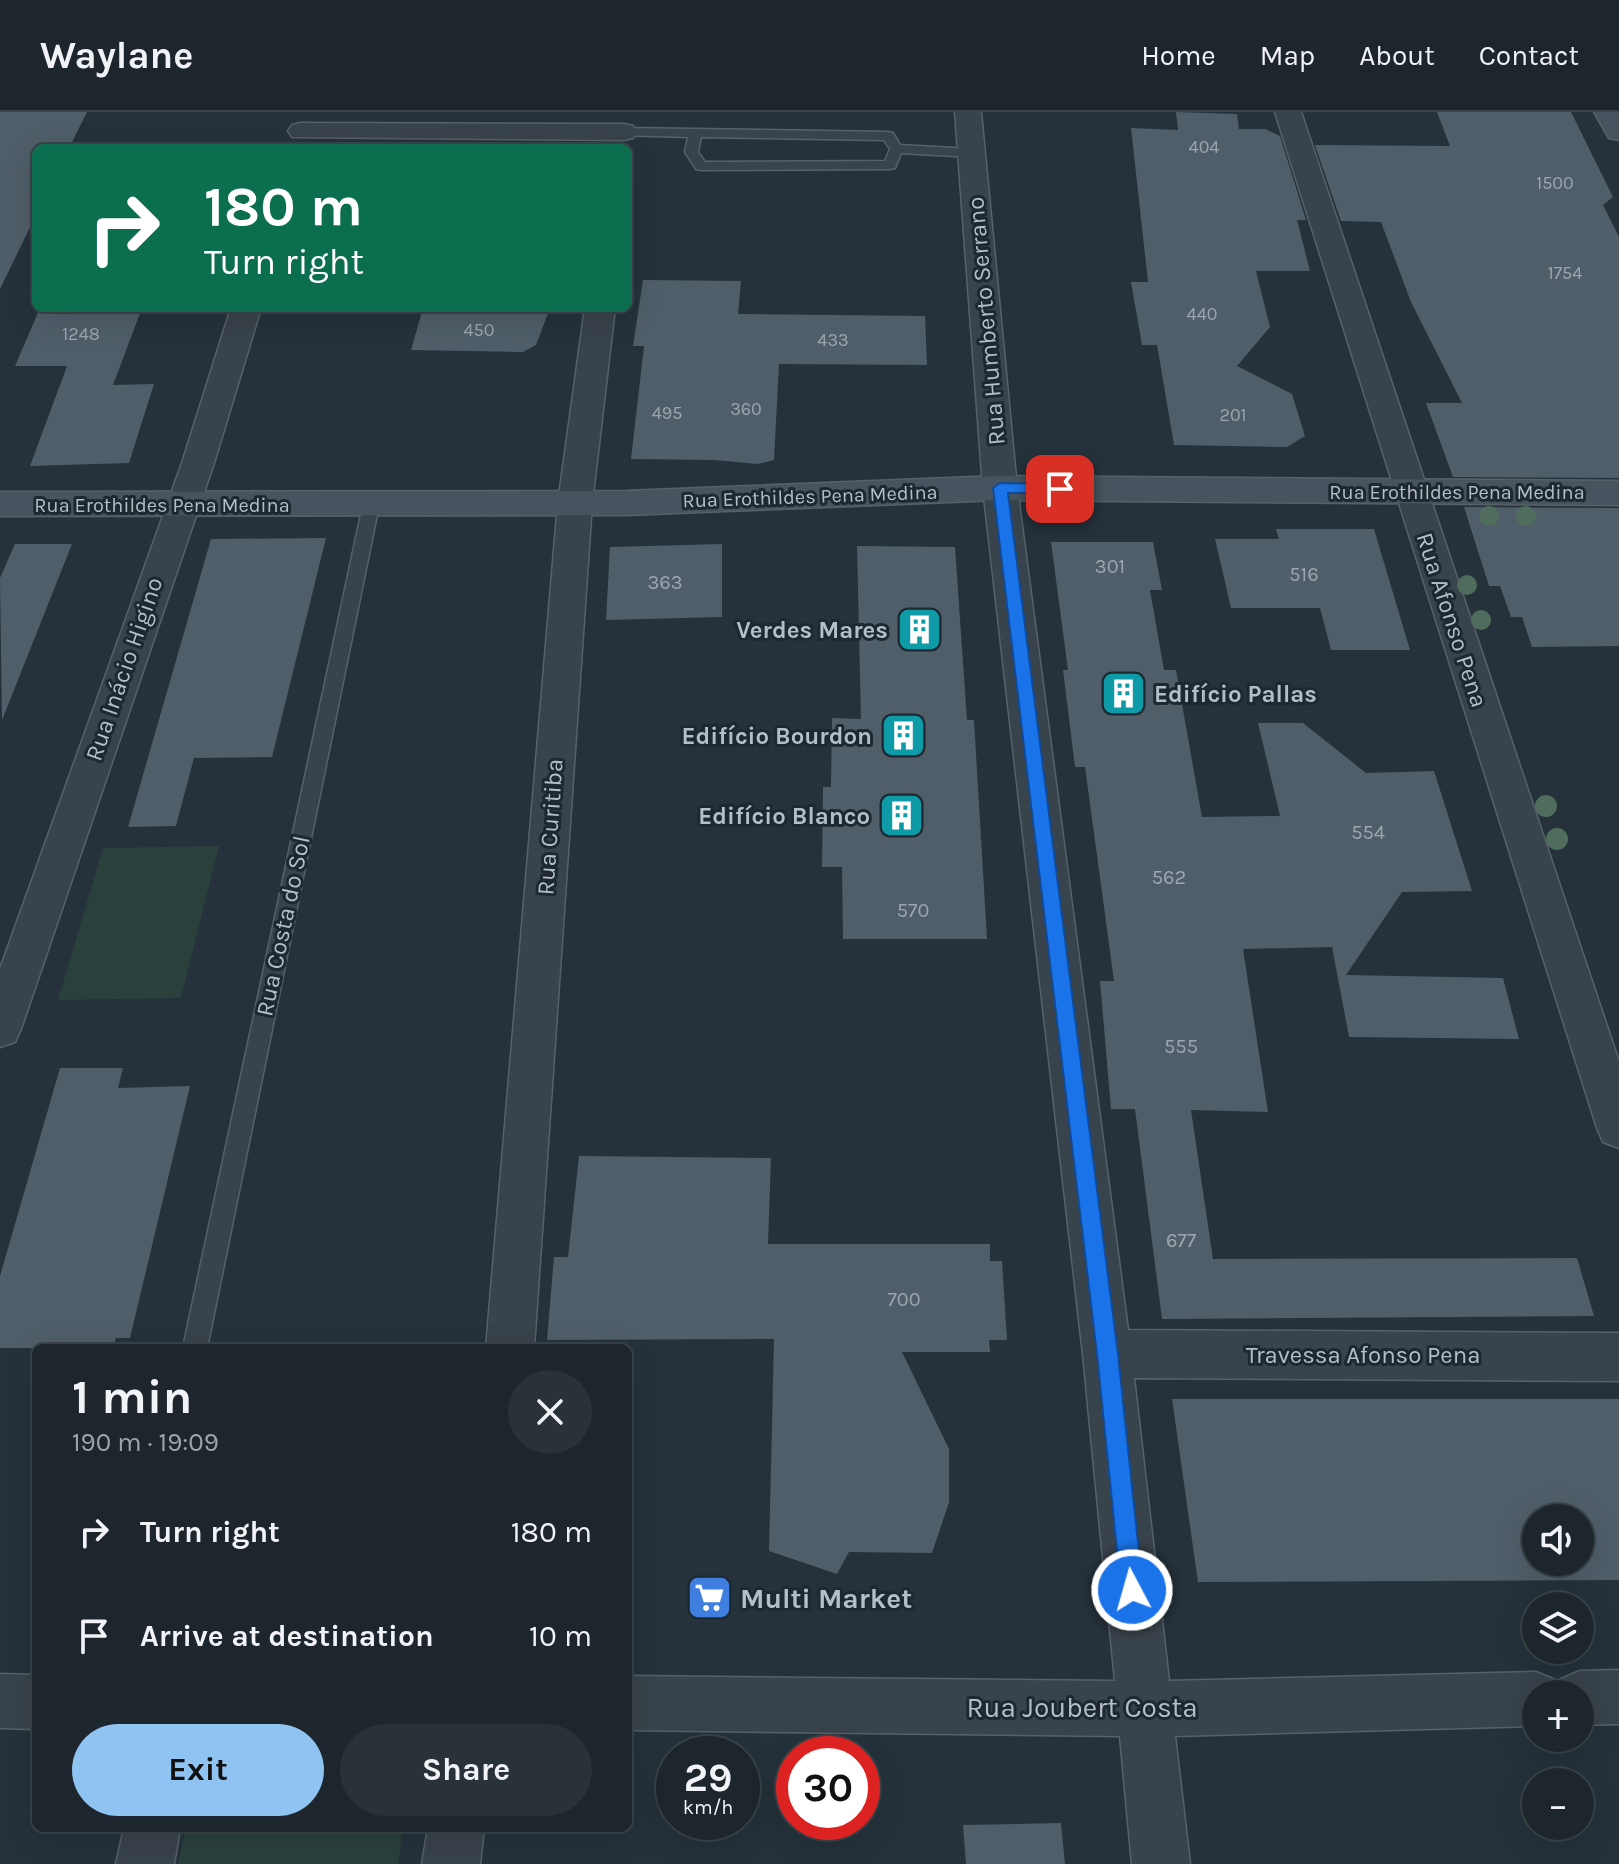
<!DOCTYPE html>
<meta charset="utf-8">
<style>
:root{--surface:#1c262c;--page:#293238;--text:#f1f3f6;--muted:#a0a5a9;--line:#3a4348;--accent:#8fc3f1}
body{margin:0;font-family:Karla,sans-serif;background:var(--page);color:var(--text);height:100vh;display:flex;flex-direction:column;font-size:30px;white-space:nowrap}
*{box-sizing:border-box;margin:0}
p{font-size:26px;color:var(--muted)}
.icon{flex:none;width:44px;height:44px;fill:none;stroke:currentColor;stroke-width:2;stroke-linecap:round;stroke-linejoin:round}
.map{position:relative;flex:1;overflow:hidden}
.sheet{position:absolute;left:32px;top:1232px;width:600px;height:488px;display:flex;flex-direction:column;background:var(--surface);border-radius:12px;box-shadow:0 8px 32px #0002,0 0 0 2px var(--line)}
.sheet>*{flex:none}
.banner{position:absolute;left:32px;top:32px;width:600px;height:168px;border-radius:12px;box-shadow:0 8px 32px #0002,0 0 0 2px var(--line);background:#0b6e4f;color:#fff;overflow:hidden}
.controls{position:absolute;left:1522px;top:1392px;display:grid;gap:16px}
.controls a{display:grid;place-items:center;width:72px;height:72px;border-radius:50%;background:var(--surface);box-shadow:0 8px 32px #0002,0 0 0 2px var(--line);font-size:40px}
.speed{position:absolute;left:656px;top:1624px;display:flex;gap:16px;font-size:40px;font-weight:700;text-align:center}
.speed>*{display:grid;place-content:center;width:104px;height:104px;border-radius:50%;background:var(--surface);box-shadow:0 8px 32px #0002,0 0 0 2px var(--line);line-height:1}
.speed small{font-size:20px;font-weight:400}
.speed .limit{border:12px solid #d22;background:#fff;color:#111}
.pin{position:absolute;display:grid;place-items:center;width:68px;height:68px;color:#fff;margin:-34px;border-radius:16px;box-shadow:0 4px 12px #0006}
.me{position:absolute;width:88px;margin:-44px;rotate:354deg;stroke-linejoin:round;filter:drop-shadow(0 0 6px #0008)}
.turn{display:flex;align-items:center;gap:28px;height:168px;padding:0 40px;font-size:36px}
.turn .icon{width:104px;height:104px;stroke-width:2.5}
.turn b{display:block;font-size:56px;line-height:68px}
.round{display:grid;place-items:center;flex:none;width:84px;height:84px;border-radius:42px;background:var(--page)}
.head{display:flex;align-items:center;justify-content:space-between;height:136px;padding:0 40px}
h1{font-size:48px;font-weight:700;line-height:60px}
.cta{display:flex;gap:16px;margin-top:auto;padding:16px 40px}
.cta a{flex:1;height:92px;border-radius:48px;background:var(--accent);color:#111;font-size:32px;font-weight:700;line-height:92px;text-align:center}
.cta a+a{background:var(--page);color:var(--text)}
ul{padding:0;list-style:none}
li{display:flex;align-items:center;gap:24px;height:104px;padding:0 40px}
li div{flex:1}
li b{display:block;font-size:30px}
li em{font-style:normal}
header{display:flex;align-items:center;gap:48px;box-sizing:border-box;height:112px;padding:0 40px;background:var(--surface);border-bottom:2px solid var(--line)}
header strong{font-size:38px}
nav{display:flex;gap:44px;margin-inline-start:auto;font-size:28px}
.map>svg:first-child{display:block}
.green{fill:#2a403d}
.building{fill:#505e69;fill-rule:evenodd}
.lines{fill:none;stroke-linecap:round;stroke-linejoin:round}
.lane-casing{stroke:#576169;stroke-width:3}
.street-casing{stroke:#576169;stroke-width:3}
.secondary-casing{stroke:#576169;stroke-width:3}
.lane{fill:#39434b;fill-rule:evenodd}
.street{fill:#39434b;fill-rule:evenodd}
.secondary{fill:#47535e;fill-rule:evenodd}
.tree{fill:#506c5c}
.route{fill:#1a73e8;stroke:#114b97;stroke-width:2}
.labels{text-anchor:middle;stroke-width:6;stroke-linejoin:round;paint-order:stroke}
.far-number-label{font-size:18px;fill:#9ba6b0}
.far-street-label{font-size:20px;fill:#b4bec7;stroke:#1e2830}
.number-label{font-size:20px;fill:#9ba6b0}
.street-label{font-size:24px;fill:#b4bec7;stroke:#1e2830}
.poi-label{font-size:24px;font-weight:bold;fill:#b4bec7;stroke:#1e2830;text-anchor:end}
.near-poi-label{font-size:28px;font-weight:bold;fill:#b4bec7;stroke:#1e2830;text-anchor:start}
.near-street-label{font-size:28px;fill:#b4bec7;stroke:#1e2830}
</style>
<header>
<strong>Waylane</strong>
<nav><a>Home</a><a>Map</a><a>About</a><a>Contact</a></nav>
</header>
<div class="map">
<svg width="1619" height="1752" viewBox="0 0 1619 1752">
<rect width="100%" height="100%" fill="#25323b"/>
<!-- green -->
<g class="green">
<path d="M219,734L181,886L58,888L103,736Z"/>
<path d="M186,1716H403L398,1752H178Z"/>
</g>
<!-- building -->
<g class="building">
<path d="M0,0H87L69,36H36V103L0,177Z"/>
<path d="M1176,0L1237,2L1239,17H1265L1280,24L1306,108H1297L1310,159H1256L1270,215L1237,254L1292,282L1305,324L1287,335L1174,333L1157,233H1142L1131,170H1148L1131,16L1178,18Z"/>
<path d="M1437,0H1571L1613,85L1603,93L1619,125V366L1453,365L1426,291H1462L1411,190L1381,110L1341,109L1315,33L1450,34Z"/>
<path d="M643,168L741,169L738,202L925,204L927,253L779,252L774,348L758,352L714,348L631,347L644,234H633Z"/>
<path d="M40,196H142L113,273L154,272L129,351L30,354L67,254H15Z"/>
<path d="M423,196H550L536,233L523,240L411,238Z"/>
<path d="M1464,395L1619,396V534L1532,535L1522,505H1511L1500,474H1489Z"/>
<path d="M1276,417H1374L1410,538H1331L1320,496H1231L1215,427H1279Z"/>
<path d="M326,426L272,645L194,646L176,714L128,715L211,427Z"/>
<path d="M1051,430H1153L1162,478H1150L1164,558H1176L1202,705L1280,704L1258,611H1303L1366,661L1434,659L1472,779L1402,780L1346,863L1503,866L1519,927L1349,925L1332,835L1243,837L1268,1000L1191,998L1213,1147L1577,1146L1594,1204L1162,1207L1135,997H1111L1100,869H1114L1085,655H1075L1063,558H1068Z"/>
<path d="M15,432H72L2,608L0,466Z"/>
<path d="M722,432V505L606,508L610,435Z"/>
<path d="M857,434L955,435L967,608H974L987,827H843L842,755H822L823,675H831L832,606L861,607Z"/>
<path d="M60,956H123L118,976L190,974L130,1226H116L113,1236H0V1164Z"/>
<path d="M579,1044L771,1046L768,1132H990V1149H1002L1007,1228H989L990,1240H902L949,1337V1390L932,1441L849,1440L837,1462L769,1439L774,1227L547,1228L554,1145H568Z"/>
<path d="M1172,1287H1619V1468L1198,1470ZM1536,1406H1580V1450H1536Z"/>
<path d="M1061,1711L1065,1752H966L963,1713Z"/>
</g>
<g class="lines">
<defs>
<g id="lane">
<path d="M624,16L888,20L893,21L900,33L971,37L977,41L971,45L901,41L895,56L890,57L701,58L696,57L685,40L688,25L619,23V17ZM701,25L884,28L890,37L885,49L705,50L698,40Z"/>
<path d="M371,388L379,393L207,1236H183L363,393Z"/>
</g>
<g id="street">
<path d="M955,0H981L1017,376L1128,1218L1619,1221V1269L1134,1266L1169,1569L1536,1560L1555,1568L1558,1574L1561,1567L1580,1559L1619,1558V1612L1580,1613V1582H1536V1614L1175,1624L1190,1752H1132L1120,1624L628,1618V1564L1115,1569L1083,1242L983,376Z"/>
<path d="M1275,0H1301L1619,950V1036L1603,1030L1597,1016Z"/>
<path d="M301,11L624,12L633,14L637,20L633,26L624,28L292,25L288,19L292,13Z"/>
<path d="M231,196H261L214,351L21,917L15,930L0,935V857L182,351Z"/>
<path d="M585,196H615L592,391L534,1236H486L558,391Z"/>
<path d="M0,1562L36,1563V1617L0,1616Z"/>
<path d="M124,1716H180L174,1752H116Z"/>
<path d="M428,1716H484L480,1752H422Z"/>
</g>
<g id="secondary">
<path d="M1594,0H1619V28L1609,26Z"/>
<path d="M1000,364L1619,369V393L1000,388L626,403L0,404V380L626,379Z"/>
</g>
</defs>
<!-- lane casing -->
<use href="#lane" class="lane-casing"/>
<!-- street casing -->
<use href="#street" class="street-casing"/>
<!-- secondary casing -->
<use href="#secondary" class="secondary-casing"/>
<!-- lane -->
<use href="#lane" class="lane"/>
<!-- street -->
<use href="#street" class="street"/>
<!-- secondary -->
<use href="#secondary" class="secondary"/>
</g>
<!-- trees -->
<g class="tree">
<circle cx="1489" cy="404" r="10"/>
<circle cx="1526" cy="404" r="10"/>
<circle cx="1467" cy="473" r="10"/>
<circle cx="1481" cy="508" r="10"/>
<circle cx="1546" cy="694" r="11"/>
<circle cx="1557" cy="727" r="11"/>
</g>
<!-- route -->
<path class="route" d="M1000,371L1060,372L1067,377L1060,381H1008L1118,1242L1143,1478L1140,1486L1132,1490L1124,1486L1121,1478L1097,1242L993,376Z"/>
<!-- icons -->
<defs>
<symbol id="building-square" viewBox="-11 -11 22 22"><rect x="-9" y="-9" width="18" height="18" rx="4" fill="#0f9aa8" stroke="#1e2830"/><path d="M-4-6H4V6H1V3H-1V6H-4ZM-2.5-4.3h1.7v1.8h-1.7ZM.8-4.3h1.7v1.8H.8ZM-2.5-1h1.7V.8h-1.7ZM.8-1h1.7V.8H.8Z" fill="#fff"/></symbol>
<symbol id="supermarket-square" viewBox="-11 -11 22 22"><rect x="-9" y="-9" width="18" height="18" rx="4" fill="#3f7fe0" stroke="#1e2830"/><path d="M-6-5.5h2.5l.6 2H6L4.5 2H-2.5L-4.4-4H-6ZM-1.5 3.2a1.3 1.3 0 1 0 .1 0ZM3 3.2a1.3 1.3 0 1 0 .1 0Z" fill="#fff"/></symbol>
</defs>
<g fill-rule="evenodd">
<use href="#building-square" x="894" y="492" width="51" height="51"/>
<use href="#building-square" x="1098" y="556" width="51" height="51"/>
<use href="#building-square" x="878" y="598" width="51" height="51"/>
<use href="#building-square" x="876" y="678" width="51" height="51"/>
<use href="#supermarket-square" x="684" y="1460" width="51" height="51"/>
</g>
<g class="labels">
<!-- far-number labels -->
<g class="far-number-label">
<text x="1204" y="41">404</text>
<text x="1555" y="77">1500</text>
<text x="1565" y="167">1754</text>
<text x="1202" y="208">440</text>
<text x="479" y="224">450</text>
<text x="81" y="228">1248</text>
<text x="833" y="234">433</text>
<text x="746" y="303">360</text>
<text x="667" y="307">495</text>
<text x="1233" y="309">201</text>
</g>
<!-- far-street labels -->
<g class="far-street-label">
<text x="1457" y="387">Rua Erothildes Pena Medina</text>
<text transform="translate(810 384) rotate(-2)" y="7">Rua Erothildes Pena Medina</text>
<text x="162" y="400">Rua Erothildes Pena Medina</text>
</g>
<!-- number labels -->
<g class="number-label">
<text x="1110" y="461">301</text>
<text x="1304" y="469">516</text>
<text x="665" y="477">363</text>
<text x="1368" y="727">554</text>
<text x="1169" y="772">562</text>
<text x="913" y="805">570</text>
<text x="1181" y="941">555</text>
<text x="1181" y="1135">677</text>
<text x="904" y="1194">700</text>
</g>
<!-- street labels -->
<g class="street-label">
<text transform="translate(986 209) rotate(-95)" y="8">Rua Humberto Serrano</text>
<text transform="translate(1452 508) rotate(72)" y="8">Rua Afonso Pena</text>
<text transform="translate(124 557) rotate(-71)" y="8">Rua Inácio Higino</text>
<text transform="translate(550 715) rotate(-86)" y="8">Rua Curitiba</text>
<text transform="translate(283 814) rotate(-78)" y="8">Rua Costa do Sol</text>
<text x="1363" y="1251">Travessa Afonso Pena</text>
</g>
<!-- poi labels -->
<g class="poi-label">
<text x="888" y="526">Verdes Mares</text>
<text x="1154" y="590" text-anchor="start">Edifício Pallas</text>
<text x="872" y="632">Edifício Bourdon</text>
<text x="870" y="712">Edifício Blanco</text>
</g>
<!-- near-poi labels -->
<g class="near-poi-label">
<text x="740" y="1496">Multi Market</text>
</g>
<!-- near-street labels -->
<g class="near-street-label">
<text x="1082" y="1605">Rua Joubert Costa</text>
</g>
</g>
</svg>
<div class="controls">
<a><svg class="icon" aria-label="sound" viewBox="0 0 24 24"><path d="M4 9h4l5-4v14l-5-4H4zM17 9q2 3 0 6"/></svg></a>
<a><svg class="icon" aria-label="layers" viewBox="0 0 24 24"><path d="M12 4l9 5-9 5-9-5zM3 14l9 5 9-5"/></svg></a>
<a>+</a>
<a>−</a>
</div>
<div class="speed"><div>29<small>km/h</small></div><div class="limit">30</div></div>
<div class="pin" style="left:1060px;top:377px;background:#d93025"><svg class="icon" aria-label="arrive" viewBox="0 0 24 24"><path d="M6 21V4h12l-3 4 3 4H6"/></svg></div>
<svg class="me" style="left:1132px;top:1478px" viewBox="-20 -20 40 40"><circle r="17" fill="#1a73e8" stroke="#fff" stroke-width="3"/><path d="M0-11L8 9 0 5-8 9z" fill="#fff"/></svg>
<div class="banner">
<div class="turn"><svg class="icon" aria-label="right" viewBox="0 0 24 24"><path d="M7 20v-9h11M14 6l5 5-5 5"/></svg><div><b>180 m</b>Turn right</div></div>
</div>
<section class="sheet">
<div class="head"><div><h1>1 min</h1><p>190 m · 19:09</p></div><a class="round"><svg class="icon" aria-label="close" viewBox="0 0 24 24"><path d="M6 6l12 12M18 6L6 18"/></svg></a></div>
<ul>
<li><svg class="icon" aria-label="right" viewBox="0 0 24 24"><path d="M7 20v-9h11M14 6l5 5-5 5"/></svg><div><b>Turn right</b></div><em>180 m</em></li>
<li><svg class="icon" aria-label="arrive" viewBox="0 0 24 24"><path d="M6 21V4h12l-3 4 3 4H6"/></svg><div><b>Arrive at destination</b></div><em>10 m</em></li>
</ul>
<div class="cta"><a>Exit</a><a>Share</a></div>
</section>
</div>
